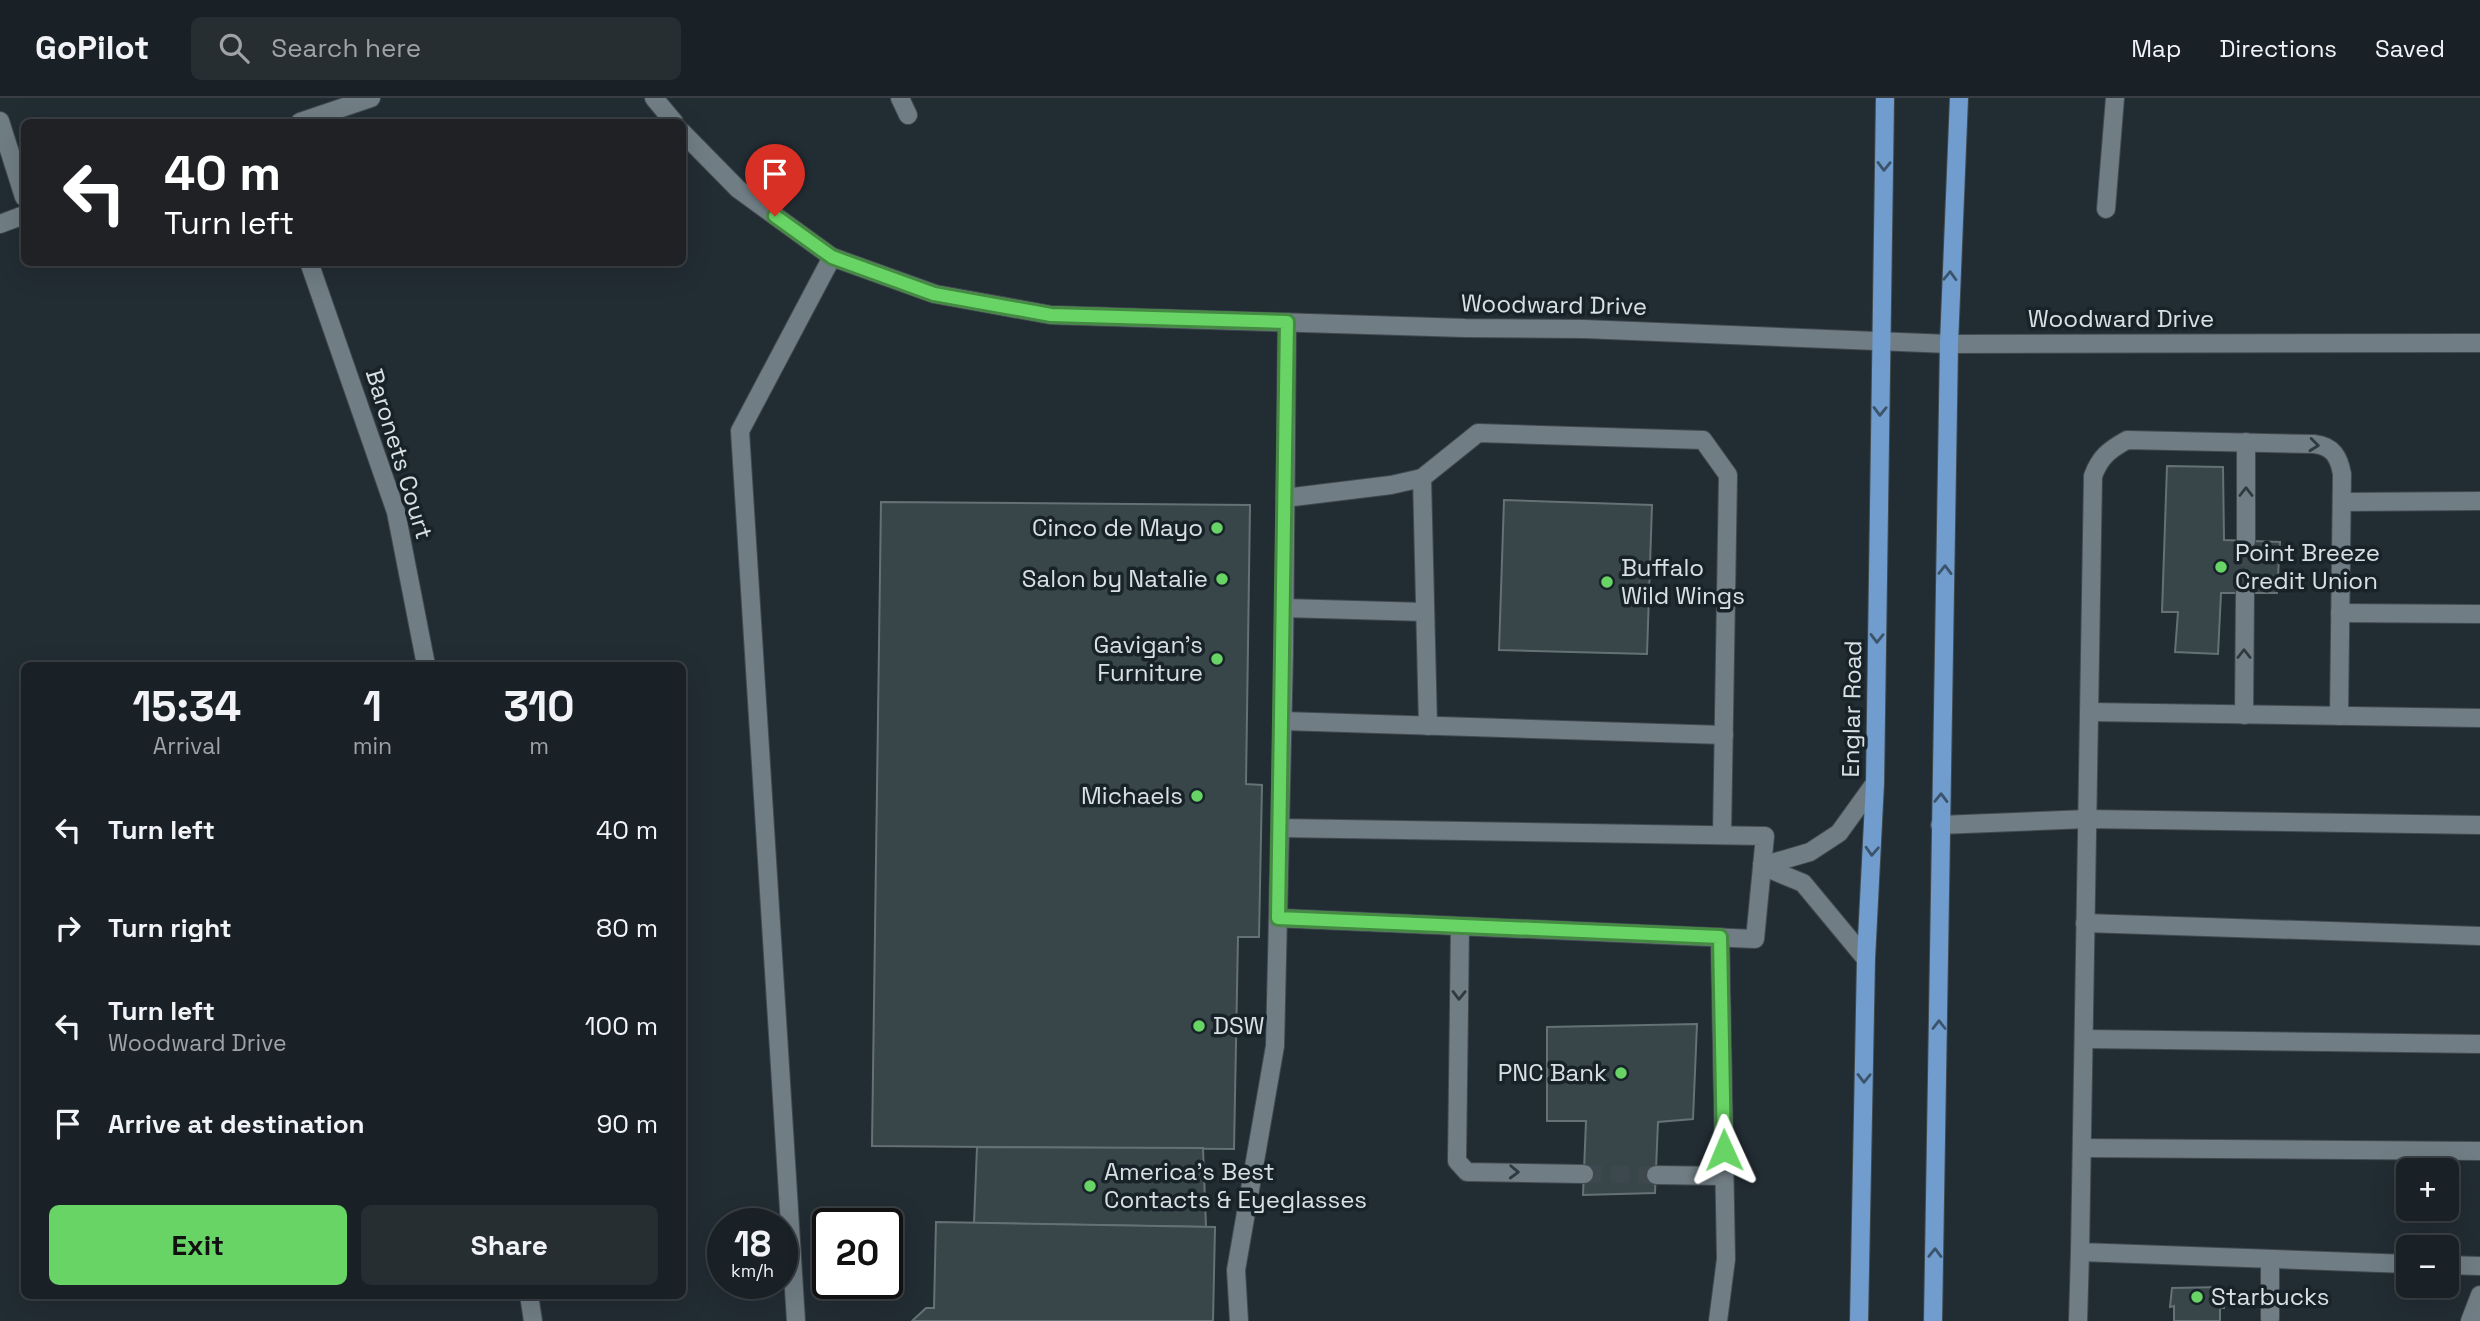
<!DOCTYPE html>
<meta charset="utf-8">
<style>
:root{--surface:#1a2126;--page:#272e32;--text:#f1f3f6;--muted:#9fa3a7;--line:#383e43;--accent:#68d465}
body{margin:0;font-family:"Space Grotesk",sans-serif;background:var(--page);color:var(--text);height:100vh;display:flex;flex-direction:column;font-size:26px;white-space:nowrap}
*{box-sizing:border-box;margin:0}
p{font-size:23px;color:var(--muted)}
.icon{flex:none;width:38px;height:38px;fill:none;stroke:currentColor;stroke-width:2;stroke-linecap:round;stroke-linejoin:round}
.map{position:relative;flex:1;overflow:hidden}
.sheet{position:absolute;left:21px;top:564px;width:665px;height:637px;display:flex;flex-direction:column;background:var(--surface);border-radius:10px;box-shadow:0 7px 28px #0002,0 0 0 2px var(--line)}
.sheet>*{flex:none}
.top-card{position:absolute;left:21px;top:21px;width:665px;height:147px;border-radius:10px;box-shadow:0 7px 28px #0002,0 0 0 2px var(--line);background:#202124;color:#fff;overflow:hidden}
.controls{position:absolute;left:2396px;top:1060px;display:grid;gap:14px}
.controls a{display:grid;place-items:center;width:63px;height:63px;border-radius:10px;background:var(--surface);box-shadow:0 7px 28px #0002,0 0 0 2px var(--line);font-size:35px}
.speed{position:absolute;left:707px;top:1110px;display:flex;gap:14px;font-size:35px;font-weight:700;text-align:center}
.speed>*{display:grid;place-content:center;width:91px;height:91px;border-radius:50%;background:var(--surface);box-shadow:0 7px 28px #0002,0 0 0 2px var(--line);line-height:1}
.speed small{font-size:18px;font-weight:400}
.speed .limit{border:4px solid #111;border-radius:10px;background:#fff;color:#111}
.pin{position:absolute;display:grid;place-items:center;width:60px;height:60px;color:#fff;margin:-72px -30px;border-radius:50% 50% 50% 0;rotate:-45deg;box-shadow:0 0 7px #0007}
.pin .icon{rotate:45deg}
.me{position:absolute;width:77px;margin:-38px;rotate:359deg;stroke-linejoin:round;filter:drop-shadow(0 0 5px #0008)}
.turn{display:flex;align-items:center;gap:24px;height:147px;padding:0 28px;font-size:32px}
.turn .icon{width:91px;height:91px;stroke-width:2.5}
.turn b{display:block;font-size:49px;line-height:60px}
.eta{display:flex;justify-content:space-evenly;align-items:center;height:119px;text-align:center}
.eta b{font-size:42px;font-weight:700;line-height:49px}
.action{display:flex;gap:14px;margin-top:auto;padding:14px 28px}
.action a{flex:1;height:80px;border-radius:10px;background:var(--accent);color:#111;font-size:28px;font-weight:700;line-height:80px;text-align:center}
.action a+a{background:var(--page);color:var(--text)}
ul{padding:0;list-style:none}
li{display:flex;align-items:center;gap:21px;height:98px;padding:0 28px}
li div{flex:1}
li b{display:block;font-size:26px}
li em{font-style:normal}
header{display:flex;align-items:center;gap:42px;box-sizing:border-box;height:98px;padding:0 35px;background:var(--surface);border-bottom:2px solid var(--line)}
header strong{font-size:33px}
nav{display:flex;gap:38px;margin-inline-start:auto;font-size:24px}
.search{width:490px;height:63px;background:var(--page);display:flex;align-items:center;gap:18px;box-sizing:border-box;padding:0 24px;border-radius:10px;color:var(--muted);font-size:26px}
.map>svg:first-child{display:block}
.building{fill:#384549;stroke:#647276;stroke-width:2}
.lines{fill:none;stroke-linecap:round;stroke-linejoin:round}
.minor-tunnel{stroke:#3d474e;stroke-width:18;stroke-dasharray:18 9;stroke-linecap:butt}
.minor-casing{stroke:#414a4f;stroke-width:20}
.major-casing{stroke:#414a4f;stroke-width:20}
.minor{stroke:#707d84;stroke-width:18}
.major{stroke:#709dcd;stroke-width:18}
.oneway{stroke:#3b546b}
.oneway2{stroke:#2e3a40}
.route-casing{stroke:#448a42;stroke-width:18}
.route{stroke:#68d465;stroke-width:12}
.poi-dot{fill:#68d465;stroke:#182329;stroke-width:2.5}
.labels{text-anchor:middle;stroke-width:7;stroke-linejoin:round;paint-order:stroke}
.street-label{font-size:24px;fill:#d9e0e4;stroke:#182329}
.poi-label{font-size:24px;fill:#d9e0e4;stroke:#182329;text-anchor:end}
</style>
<header>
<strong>GoPilot</strong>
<div class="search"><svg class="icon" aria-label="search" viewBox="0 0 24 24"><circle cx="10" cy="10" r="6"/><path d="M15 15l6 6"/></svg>Search here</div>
<nav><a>Map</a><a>Directions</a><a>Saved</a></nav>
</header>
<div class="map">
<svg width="2480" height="1223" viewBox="0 0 2480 1223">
<rect width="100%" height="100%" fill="#222c33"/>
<!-- building -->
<g class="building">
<path d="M2167,368L2223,369L2224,442L2280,444L2277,495H2221L2218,556L2175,554L2178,514H2162Z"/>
<path d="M1504,402L1652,407L1647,556L1499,552Z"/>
<path d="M881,404L1250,407L1246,686L1262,687L1259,839H1238L1234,1051L872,1048Z"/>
<path d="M1697,926L1693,1021L1658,1024L1655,1095L1583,1097L1586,1023H1547V929Z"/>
<path d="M977,1049L1203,1050L1206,1129L974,1125Z"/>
<path d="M936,1124L1215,1129L1213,1223H912L926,1210H934Z"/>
<path d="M2223,1189L2224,1210H2220V1223H2174V1208L2170,1209L2172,1190Z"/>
</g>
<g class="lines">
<!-- minor-tunnel -->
<g class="minor-tunnel">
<path d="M2245,495L2246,443"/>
<path d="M1584,1076L1656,1077"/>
</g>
<defs>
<g id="minor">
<path d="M654,0L674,24"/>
<path d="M900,0L908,17"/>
<path d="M0,23L24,99"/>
<path d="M300,24L371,0"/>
<path d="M682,34L738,91L832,159L935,196L1051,217L1465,230L1584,231L1949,246L2480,245"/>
<path d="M2106,111L2115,0"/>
<path d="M0,126L24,117"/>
<path d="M309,164L396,414L426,567"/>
<path d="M1422,380L1428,628"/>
<path d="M1285,400L1391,387L1422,380L1478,335L1703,342L1728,377L1722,737"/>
<path d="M2342,404L2480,403"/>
<path d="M2246,443V344"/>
<path d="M1284,510L1425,514"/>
<path d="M2340,515L2480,516"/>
<path d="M2089,614L2480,620"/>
<path d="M2244,617L2245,495"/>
<path d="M2339,618L2342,376C2339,359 2333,348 2314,346L2127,342C2109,352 2100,359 2093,378L2080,1154L2408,1166"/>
<path d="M1283,623L1724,637"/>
<path d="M1940,727L2087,721L2480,727"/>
<path d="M1762,768L1810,754L1839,735L1875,685"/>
<path d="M1762,768L1803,785L1866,861"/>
<path d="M1278,820L1755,841L1765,738L1280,730"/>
<path d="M2085,825L2480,838"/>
<path d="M1460,828L1457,1063L1467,1074L1584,1076"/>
<path d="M2084,941L2480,946"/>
<path d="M2082,1050L2480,1053"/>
<path d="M1656,1077L1724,1078"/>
<path d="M2270,1161V1220"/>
<path d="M2446,1167L2480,1168"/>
<path d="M529,1197L533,1223"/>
<path d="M796,1223L740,333L832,159"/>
<path d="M1239,1223L1236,1172L1275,948L1284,555L1287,224"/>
<path d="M1718,1223L1726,1161L1720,839"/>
<path d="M2078,1223L2080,1154"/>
<path d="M2470,1223L2480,1197"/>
</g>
<g id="major">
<path d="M1859,1223L1866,861L1875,685L1885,0"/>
<path d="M1933,1223L1949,246L1959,0"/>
</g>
</defs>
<!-- minor casing -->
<use href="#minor" class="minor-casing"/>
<!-- major casing -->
<use href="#major" class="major-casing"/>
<!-- minor -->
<use href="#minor" class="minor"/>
<!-- major -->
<use href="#major" class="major"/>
</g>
<!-- one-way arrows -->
<defs><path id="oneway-chevron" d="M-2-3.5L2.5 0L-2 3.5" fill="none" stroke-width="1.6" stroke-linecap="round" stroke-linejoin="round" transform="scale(1.75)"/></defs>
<g class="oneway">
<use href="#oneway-chevron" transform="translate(1884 68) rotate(91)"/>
<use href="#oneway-chevron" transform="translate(1950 178) rotate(-88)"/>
<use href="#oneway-chevron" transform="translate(1880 313) rotate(91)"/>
<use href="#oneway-chevron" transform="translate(1945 472) rotate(-89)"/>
<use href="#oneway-chevron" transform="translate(1877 540) rotate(91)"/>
<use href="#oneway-chevron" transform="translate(1941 700) rotate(-89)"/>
<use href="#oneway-chevron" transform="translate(1872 753) rotate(93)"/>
<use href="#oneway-chevron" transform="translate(1939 927) rotate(-90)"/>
<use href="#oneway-chevron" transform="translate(1864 980) rotate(91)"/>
<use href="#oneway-chevron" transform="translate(1935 1155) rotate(-89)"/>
</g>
<g class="oneway2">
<use href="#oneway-chevron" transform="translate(2314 347) rotate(6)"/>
<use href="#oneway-chevron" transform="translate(2246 394) rotate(-90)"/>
<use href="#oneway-chevron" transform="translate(2244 556) rotate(-90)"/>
<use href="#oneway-chevron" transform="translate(1459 897) rotate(91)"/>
<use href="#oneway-chevron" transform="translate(1514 1074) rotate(2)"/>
</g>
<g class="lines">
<defs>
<path id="route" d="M775,118L832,159L934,196L1051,217L1287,224L1278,820L1720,839L1724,1052"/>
</defs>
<!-- route casing -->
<use href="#route" class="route-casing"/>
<!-- route -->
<use href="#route" class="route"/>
</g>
<!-- markers -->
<g class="poi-dot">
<circle cx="1217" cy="430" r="7"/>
<circle cx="2221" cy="469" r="7"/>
<circle cx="1222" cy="481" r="7"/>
<circle cx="1607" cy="484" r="7"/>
<circle cx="1217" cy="561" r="7"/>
<circle cx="1197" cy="698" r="7"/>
<circle cx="1199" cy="928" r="7"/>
<circle cx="1621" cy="975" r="7"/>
<circle cx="1090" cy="1088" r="7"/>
<circle cx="2197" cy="1199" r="7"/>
</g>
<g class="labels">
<!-- street labels -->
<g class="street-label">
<text transform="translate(1554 207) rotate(1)" y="8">Woodward Drive</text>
<text x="2121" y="229">Woodward Drive</text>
<text transform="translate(399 356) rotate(73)" y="8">Baronets Court</text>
<text transform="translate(1852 611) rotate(-89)" y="8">Englar Road</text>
</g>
<!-- poi labels -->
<g class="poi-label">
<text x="1203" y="438">Cinco de Mayo</text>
<text x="2235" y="463" text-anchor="start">Point Breeze<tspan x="2235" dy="28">Credit Union</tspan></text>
<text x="1621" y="478" text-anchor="start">Buffalo<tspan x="1621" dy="28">Wild Wings</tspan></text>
<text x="1208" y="489">Salon by Natalie</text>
<text x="1203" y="555">Gavigan's<tspan x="1203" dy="28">Furniture</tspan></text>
<text x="1183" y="706">Michaels</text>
<text x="1213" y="936" text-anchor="start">DSW</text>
<text x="1607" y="983">PNC Bank</text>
<text x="1104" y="1082" text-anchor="start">America's Best<tspan x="1104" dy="28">Contacts &amp; Eyeglasses</tspan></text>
<text x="2211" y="1207" text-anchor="start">Starbucks</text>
</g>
</g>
</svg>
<div class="controls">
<a>+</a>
<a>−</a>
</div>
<div class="speed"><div>18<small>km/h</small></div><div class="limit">20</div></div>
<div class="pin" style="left:775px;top:118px;background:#d93025"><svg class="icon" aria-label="arrive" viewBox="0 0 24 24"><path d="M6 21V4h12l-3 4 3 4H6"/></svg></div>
<svg class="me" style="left:1724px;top:1052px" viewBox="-20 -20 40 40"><path d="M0-17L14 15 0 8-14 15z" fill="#68d465" stroke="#fff" stroke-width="4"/></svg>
<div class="top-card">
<div class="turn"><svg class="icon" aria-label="left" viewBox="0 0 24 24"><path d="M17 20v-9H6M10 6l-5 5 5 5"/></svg><div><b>40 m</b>Turn left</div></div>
</div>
<section class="sheet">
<div class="eta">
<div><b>15:34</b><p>Arrival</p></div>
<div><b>1</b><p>min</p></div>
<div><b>310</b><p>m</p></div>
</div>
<ul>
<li><svg class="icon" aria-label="left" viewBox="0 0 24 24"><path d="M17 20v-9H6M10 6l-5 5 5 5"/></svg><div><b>Turn left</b></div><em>40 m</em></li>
<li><svg class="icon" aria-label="right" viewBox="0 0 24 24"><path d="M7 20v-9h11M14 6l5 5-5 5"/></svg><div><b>Turn right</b></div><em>80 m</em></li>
<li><svg class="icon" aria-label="left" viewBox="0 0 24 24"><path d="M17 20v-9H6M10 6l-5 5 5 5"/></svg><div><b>Turn left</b><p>Woodward Drive</p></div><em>100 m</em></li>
<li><svg class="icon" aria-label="arrive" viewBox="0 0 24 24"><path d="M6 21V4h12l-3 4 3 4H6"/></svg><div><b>Arrive at destination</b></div><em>90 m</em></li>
</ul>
<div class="action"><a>Exit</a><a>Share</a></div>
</section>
</div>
